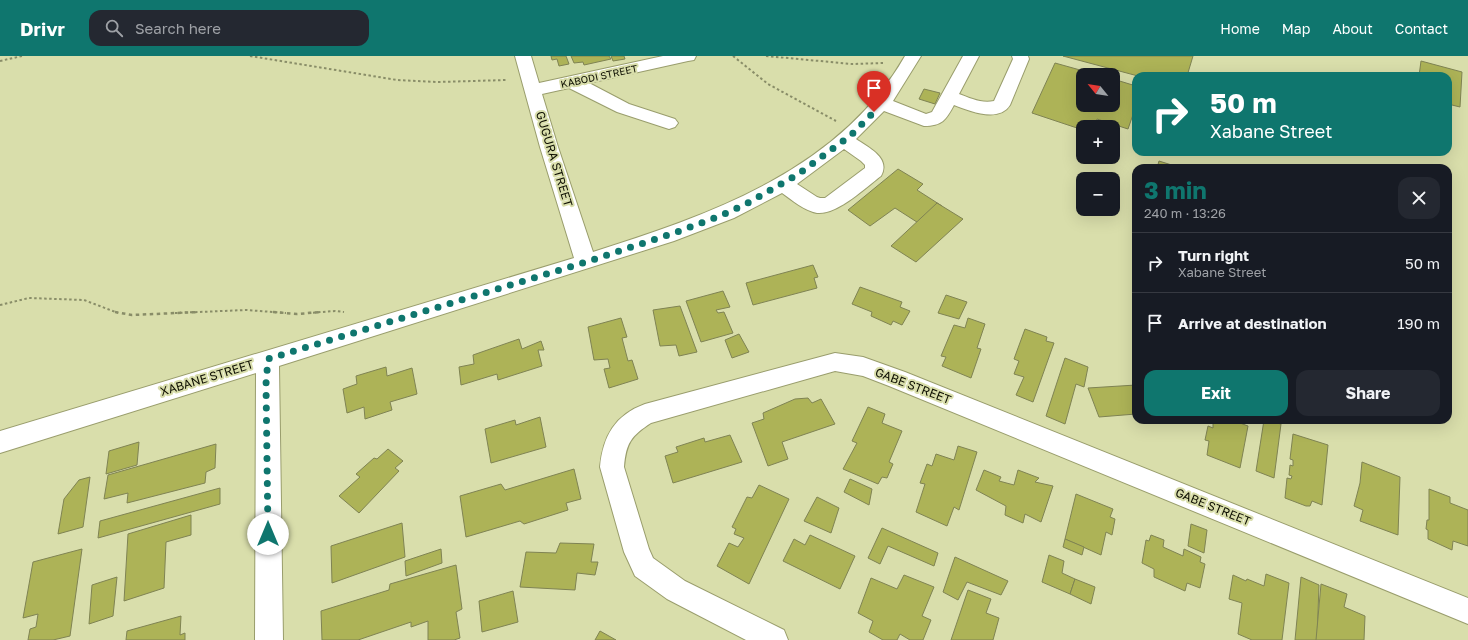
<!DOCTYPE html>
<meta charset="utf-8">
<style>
:root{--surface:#171b24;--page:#242831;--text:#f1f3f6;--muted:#9ea1a6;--line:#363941;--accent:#0f766e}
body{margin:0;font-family:"Golos Text",sans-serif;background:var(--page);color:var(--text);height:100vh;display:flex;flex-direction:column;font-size:15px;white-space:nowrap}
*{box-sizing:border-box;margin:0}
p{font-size:13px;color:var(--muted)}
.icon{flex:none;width:22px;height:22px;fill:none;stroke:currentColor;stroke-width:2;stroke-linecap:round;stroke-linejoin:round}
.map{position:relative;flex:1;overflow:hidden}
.drawer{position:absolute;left:1132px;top:108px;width:320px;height:260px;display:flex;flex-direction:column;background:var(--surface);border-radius:12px;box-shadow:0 4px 16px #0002}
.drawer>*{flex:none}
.hud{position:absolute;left:1132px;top:16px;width:320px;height:84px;border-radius:12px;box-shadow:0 4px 16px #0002;background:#0f766e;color:#fff;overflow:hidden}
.needle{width:26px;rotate:300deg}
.buttons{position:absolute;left:1076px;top:12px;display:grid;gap:8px}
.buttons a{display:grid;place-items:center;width:44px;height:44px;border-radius:8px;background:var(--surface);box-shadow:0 4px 16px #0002;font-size:20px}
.pin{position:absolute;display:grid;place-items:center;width:34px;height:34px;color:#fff;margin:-41px -17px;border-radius:50% 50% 50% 0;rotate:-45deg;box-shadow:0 0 4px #0007}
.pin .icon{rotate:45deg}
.me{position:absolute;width:44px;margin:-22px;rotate:0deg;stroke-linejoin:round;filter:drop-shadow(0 0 3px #0008)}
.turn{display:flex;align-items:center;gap:14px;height:84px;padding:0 12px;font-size:18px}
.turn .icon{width:52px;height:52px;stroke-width:2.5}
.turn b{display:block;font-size:28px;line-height:34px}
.round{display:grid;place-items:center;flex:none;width:42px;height:42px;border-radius:12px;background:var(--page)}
.summary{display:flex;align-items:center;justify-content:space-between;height:68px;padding:0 12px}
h1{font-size:24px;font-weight:700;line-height:30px;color:var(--accent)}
.button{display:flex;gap:8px;margin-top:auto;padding:8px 12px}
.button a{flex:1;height:46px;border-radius:12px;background:var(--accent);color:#fff;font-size:16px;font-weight:700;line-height:46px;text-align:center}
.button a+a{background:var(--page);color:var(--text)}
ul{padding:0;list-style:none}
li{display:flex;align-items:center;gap:12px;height:60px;padding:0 12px;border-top:1px solid var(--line)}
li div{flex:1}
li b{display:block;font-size:15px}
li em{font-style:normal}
header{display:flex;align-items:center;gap:24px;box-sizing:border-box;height:56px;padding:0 20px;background:var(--accent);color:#fff}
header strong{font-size:19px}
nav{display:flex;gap:22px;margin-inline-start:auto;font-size:14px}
.search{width:280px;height:36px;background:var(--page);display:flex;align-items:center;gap:10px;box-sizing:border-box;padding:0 14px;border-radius:12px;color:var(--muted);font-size:15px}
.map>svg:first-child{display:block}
.building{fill:#adb357;stroke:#7f8353}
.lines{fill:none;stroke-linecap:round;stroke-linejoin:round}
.minor-casing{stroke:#999d6c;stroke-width:2}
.path-far1{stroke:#898d68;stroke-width:2;stroke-dasharray:2.5 2.5;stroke-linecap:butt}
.path{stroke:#898d68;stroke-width:2.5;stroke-dasharray:3.5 3.5;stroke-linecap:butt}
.minor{fill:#fff;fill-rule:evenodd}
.route{stroke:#0f766e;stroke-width:7;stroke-dasharray:0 12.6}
.labels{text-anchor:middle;stroke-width:4;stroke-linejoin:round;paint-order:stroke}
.far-street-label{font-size:10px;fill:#0d0e00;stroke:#d9deab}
.street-label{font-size:12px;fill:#0d0e00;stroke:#d9deab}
</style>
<header>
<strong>Drivr</strong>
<div class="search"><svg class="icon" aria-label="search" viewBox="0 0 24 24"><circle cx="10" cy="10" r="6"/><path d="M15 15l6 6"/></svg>Search here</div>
<nav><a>Home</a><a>Map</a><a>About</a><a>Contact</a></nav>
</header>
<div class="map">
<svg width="1468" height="584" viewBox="0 0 1468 584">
<rect width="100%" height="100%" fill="#d9deab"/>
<!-- building -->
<g class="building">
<path d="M551,0H566L569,8L559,10L557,3L552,4Z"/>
<path d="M571,0H609L611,3L584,9L583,6L574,7Z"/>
<path d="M611,0H624L625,3L613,5Z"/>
<path d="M1063,0H1193L1187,20H1138Z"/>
<path d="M1421,5L1462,16L1460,51L1448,48V20H1419Z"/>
<path d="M1055,7L1098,19H1083V49H1113V23L1136,30V50L1128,73L1097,63L1095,70L1083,66L1080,73L1032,57Z"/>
<path d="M924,33L940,37L935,48L919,43Z"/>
<path d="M1159,105L1178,111V112H1157Z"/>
<path d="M898,113L923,128L917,134L942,150L920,168L895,152L870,170L848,154Z"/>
<path d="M937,147L963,163L916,206L891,190Z"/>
<path d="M813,209L818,221L814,222L817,232L753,249L746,227Z"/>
<path d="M860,231L902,246L900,251L910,255L902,269L893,265L891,269L871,260L872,256L852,248Z"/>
<path d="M723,235L730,251L716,254L718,257L724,256L733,277L701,286L686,245Z"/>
<path d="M946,239L967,246L959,263L938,257Z"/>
<path d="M680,250L697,296L679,300L676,289L660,290L653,254Z"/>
<path d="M621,262L627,281L622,282L628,305L632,304L638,323L609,332L604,313L610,312L608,303L594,304L588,271Z"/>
<path d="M968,262L985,268L977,292L981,293L971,322L942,310L946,301L941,300L954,269L965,272Z"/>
<path d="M1025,273L1047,281L1046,285L1054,287L1033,346L1016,339L1024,321L1014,318L1019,305L1014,303Z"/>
<path d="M739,278L749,296L732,302L725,284Z"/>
<path d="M519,283L522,293L541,285L544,294H538L542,310L498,324L497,318L461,329L459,311L474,308L473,299Z"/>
<path d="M1065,302L1088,311L1084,331L1076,328L1065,368L1046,360Z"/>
<path d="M386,311L387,320L412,312L417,338L390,346L392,354L365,363L364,351L347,357L343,333L357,328L356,320Z"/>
<path d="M1136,329V358L1099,361L1088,332Z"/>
<path d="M808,342L812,347L821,343L835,368L782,386L788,403L768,410L752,367L764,363L763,357L795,343Z"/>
<path d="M868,351L885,358L882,367L902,375L889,406L893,408L887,422L882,421L878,428L843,413L857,387L852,385Z"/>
<path d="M540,361L546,391L491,407L485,373L515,364L516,369Z"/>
<path d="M1213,364H1232L1248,370L1240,412L1207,399L1209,385L1205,384L1208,370L1213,372Z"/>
<path d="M1264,364L1281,368L1274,422L1256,415Z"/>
<path d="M1293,378L1328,389L1322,449L1312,445L1310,450H1306L1285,442L1287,422L1291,423L1292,420L1289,419L1290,409L1293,410V404L1290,403Z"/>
<path d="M730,379L742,406L673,427L665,400L678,396L676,391L704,382L705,386Z"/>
<path d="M139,386L137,409L106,418L109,395Z"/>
<path d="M216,388L215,412L206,416L205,427L127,447L128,437L104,443L108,419Z"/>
<path d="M958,390L977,396L959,454L954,451L947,470L916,456L925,428L920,427L927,408L932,410L936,398L954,404Z"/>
<path d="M388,393L403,405L395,412L399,415L359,457L339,440L360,421L356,418L374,402L377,403Z"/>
<path d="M1362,406L1400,421L1398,479L1360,465L1363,454L1354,450L1360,427Z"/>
<path d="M574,413L581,443L566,447L568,454L524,468L520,465L466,481L460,440L501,428L505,434Z"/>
<path d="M984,414L1001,421L999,425L1014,429L1018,414L1039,422L1035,426L1053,430L1041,466L1025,458L1023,467L1005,459L1006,450L976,434Z"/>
<path d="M90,421L83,471L58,478L64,443L79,424Z"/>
<path d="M850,423L872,433L869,449L844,436Z"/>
<path d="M759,429L789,443L749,528L717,510L729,487L738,491L744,482L734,478L736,473L732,471L747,441L752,442Z"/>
<path d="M220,432V448L98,482L100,465Z"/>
<path d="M1429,433L1450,441V447L1468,454V490L1453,485L1452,494L1428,483V474L1426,473L1427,464H1429Z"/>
<path d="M1076,438L1113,453L1110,461L1115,463L1112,479L1106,476L1101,499L1065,483Z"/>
<path d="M817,441L839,452L831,477L804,465Z"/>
<path d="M191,459V479L166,486L164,532L124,545L128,478Z"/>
<path d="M402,467L405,501L332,527L331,490Z"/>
<path d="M1191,468L1207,474L1204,497L1188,490Z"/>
<path d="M882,472L938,497L934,510L888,490L880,508L868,502Z"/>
<path d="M810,479L855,500L840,533L783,505L794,483L805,489Z"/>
<path d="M1151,479L1164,484L1163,491L1183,500L1184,493L1201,501L1200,506L1205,508L1200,532L1187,527L1185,535L1154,521V513L1142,507L1146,484L1149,485Z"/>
<path d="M1065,483L1084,491L1082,499L1063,491Z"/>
<path d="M560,487L594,488L591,506H598L595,519L577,517L575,534L520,531L526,496L556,497Z"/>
<path d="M82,493L70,580L53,584H28L30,573L36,571L38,558L23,562L33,506Z"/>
<path d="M441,493L442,507L406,520L405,505Z"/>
<path d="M1049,499L1064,505L1062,517L1075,523L1070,538L1042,526Z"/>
<path d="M955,501L1008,525L1001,539L967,526L958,544L943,536Z"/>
<path d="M456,509L462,553L456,556L460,582L454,584H428V565L411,571V566L358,584H322L321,555L389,534L390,528Z"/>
<path d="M1266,518L1289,527L1282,584H1252L1238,578L1242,547L1229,543L1233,519L1246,525L1247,523L1264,530Z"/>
<path d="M904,519L934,531L922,560L931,564L923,584H910L900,578L897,584H883L869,576L873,565L858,557L871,522L897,533Z"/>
<path d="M117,521L113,560L89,568L92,529Z"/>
<path d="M1301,521L1319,529L1317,584H1295Z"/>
<path d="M1075,523L1095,531L1091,548L1070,538Z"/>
<path d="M1321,528L1347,538L1344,551L1365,560L1364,584H1316Z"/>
<path d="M968,534L991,543L986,557L999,562L993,584H951Z"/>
<path d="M513,535L518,566L482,576L479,545Z"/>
<path d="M181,560L180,579L185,577V584H126L127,575Z"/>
<path d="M600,575L616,584H595Z"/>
</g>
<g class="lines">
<defs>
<g id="minor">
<path d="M515,0H531L539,27L663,0H696L694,4L688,5L589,27L629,48L675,63L678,67L675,71L669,73L617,56L569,32L542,38L558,91L593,196C710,159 840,114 905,0H921L893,45L926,58L932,56L963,0H979L959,38C970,42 982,48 994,45L1013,3L1012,0H1028L1029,3L1010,49C999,67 969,55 954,49C946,64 942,70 924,70L884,55L856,83C869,92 891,102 881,120C865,132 837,159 817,157C805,155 792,144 782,137L734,162L674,185L279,310L283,584H255L256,317L0,397V375L574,202L540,91ZM844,93L861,105L865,109V112L825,142H820L817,141L797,128Z"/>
<path d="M835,297L863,301L905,316L1468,542V568L889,330L863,320L835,315L651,367C631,380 626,387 624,411L649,493L653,502L685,525L784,574L788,584H746L667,543L635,520L624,496L600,411C603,380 615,359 645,348Z"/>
</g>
</defs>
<!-- minor casing -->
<use href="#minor" class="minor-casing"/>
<!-- path-far1 -->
<g class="path-far1">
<path d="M250,0L397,24L438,26L507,24"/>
<path d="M733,0L768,28L836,65"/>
<path d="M766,0L852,8L883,7"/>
<path d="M0,5L22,0"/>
<path d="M0,249L29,242L84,244L118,257"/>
<path d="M175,257L246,254L286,257"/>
<path d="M308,257L335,255L344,256"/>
</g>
<!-- path -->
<g class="path">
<path d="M115,256L132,259L198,256"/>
<path d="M273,256L297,258L321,256"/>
</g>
<!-- minor -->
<use href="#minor" class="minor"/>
</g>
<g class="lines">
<!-- route -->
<path class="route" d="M268,478L266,328L268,303L586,206L677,176L720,160L746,148L797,119L850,80L874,56"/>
</g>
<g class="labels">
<!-- far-street labels -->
<g class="far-street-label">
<text transform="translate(599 20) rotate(-12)" y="4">KABODI STREET</text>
</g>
<!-- street labels -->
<g class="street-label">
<text transform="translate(554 103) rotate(73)" y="4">GUGURA STREET</text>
<text transform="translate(207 322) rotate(-17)" y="4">XABANE STREET</text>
<text transform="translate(913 330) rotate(21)" y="4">GABE STREET</text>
<text transform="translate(1213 451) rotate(22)" y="4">GABE STREET</text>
</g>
</g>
</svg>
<div class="buttons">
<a><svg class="needle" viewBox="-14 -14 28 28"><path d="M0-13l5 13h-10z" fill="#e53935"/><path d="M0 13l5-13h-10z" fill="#9ea1a6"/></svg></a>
<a>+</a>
<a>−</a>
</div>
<div class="pin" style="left:874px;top:56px;background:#d93025"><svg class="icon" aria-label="arrive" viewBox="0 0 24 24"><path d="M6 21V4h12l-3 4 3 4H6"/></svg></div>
<svg class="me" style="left:268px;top:478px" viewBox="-20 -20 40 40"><circle r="19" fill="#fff"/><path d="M0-13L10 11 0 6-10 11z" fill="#0f766e"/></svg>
<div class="hud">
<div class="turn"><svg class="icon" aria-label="right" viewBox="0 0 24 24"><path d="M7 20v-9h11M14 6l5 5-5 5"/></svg><div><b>50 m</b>Xabane Street</div></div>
</div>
<section class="drawer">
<div class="summary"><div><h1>3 min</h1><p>240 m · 13:26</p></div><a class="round"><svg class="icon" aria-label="close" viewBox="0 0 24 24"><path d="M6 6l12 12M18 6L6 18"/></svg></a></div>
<ul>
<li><svg class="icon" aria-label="right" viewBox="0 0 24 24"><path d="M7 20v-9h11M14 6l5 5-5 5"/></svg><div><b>Turn right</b><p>Xabane Street</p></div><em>50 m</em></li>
<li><svg class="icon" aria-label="arrive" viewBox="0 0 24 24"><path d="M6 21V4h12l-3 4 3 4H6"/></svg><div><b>Arrive at destination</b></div><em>190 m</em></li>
</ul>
<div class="button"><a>Exit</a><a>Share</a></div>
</section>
</div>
